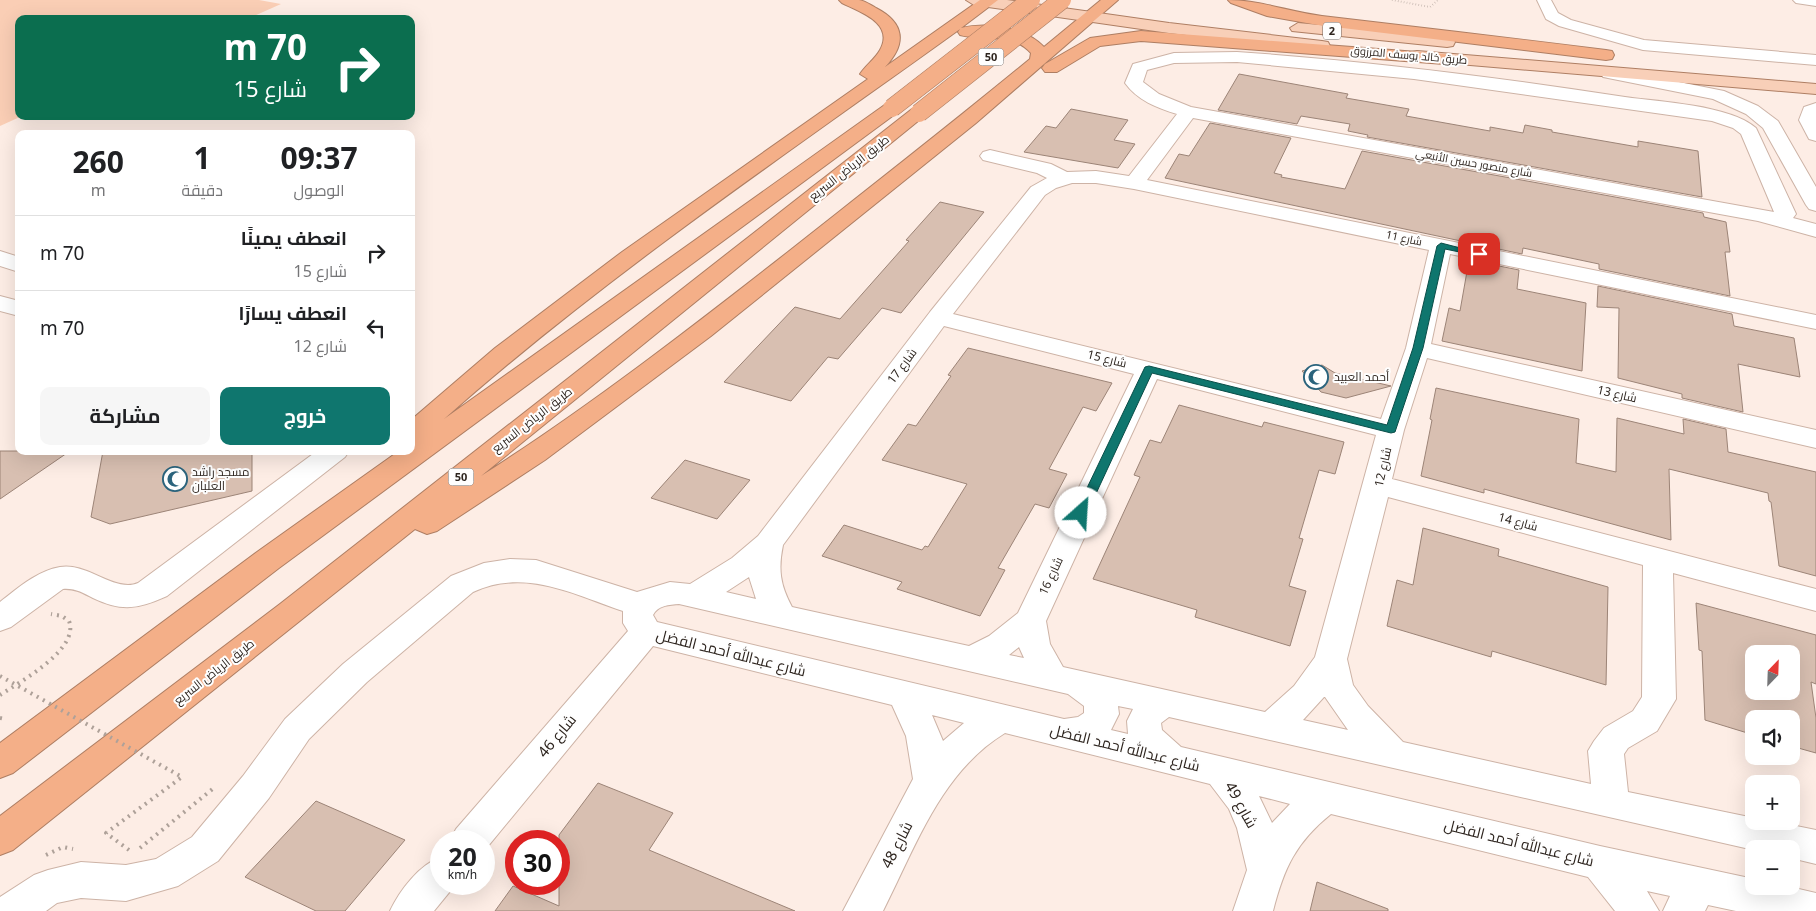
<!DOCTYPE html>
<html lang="ar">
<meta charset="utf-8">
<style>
:root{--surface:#fff;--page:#f6f6f6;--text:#202124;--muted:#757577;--line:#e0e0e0;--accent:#0f766e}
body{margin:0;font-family:"Noto Sans",Cairo,sans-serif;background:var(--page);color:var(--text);direction:rtl;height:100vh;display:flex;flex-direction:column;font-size:19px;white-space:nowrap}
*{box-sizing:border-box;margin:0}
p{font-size:16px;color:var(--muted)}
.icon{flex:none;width:28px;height:28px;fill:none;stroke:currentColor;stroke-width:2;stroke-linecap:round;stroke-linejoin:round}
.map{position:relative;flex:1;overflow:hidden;direction:ltr}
.drawer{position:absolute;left:15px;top:130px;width:400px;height:325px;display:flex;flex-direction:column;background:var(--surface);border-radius:10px;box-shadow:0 5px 20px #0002;direction:rtl}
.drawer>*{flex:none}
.banner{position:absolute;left:15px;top:15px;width:400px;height:105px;border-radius:10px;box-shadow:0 5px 20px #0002;direction:rtl;background:#0b6e4f;color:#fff;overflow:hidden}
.needle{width:32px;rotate:23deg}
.tools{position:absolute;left:1745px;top:645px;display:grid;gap:10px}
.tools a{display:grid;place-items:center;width:55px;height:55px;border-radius:10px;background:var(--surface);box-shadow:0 5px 20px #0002;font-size:25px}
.speed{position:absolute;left:430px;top:830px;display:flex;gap:10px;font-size:25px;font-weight:700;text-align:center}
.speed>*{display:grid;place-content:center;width:65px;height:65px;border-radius:50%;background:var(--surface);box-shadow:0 5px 20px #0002;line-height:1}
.speed small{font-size:12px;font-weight:400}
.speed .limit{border:8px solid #d22;background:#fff;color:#111}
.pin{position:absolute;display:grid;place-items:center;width:42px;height:42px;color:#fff;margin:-21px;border-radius:10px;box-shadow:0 2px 8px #0006}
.me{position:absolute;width:55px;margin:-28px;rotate:26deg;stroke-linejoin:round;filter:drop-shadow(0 0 4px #0008)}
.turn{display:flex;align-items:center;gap:18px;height:105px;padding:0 25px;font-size:22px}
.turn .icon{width:65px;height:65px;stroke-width:2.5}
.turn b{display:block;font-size:35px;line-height:42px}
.eta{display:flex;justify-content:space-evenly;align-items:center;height:85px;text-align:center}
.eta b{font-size:30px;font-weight:700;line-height:35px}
.cta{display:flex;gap:10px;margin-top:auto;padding:10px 25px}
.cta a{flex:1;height:58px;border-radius:10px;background:var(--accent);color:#fff;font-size:20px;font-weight:700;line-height:58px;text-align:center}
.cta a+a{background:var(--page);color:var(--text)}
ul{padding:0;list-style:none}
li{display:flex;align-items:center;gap:15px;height:75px;padding:0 25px;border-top:1px solid var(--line)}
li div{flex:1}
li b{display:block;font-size:19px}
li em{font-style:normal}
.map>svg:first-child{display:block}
.green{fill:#faceb5}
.building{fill:#d8bfb1;stroke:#9c8477;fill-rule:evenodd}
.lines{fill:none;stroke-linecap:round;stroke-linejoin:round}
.minor-casing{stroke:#cdb3a6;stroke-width:2}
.major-casing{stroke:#ae7e63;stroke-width:2}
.highway-casing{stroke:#ae7e63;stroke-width:2}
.path-far1{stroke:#aea199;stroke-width:2;stroke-dasharray:0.5 2.5;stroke-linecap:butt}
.path{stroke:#aea199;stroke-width:4;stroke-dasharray:2 5;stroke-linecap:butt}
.minor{fill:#fff;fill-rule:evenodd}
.major{fill:#f8cfb8;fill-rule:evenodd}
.highway{fill:#f4af88;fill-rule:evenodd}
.highway-bridge-casing{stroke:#ae7e63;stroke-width:19;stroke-linecap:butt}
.path-bridge{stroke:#aea199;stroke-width:4;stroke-dasharray:2 5;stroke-linecap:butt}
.highway-bridge{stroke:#f4af88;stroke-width:18}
.route{fill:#0f766e;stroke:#0a4d48}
.labels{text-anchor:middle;stroke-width:4;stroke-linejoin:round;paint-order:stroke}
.shield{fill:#fefefe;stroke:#6c6561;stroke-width:1}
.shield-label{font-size:11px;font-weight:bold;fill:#2d241e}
.far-street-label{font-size:11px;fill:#2d241e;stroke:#fefefe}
.street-label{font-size:12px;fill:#2d241e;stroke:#fefefe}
.poi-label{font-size:12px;fill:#2d241e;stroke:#fefefe;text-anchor:start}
.near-street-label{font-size:15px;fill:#2d241e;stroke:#fefefe}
</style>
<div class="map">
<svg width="1816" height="911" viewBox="0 0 1816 911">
<rect width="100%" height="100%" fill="#fdede5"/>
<!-- green -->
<path class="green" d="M0,0H259L281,4L247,19H19V116H22L0,126Z"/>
<!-- building -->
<g class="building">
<path d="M1239,74L1348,94L1346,98L1409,109L1406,116L1490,131V127L1523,133L1525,125L1552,130V132L1638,147V141L1698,151L1702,197L1367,137L1368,135L1348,131L1350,124L1301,116L1297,124L1218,110Z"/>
<path d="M1071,109L1128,120L1114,140L1135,144L1118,168L1024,152L1046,126L1056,128Z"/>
<path d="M1210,123L1291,138L1274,173L1282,175L1281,177L1345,189L1362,151L1703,213L1704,217L1726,222L1730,252H1725L1730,296L1599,269V264L1523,248L1522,254L1165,178L1179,154L1189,156Z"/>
<path d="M940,202L984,212L901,313L882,308L838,359L828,357L791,401L724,382L795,307L840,319L909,241L906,240Z"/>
<path d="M1469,260L1519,270L1517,289L1586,303L1582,371L1442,341L1449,308L1460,311Z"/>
<path d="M1598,286L1732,314L1734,326L1794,338L1800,377L1738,364L1743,412L1682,398V394L1618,378L1619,308L1597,307Z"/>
<path d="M968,348L1112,383L1096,411L1083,407L1049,469L1067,474L1049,508L1035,504L998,568L1005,570L980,616L897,589L902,582L822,556L844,525L922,550L925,546L928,547L967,484L882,460L908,424L916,426L951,376L948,375Z"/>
<path d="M1322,365L1335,373L1391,386L1346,398L1321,392L1302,371Z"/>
<path d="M1436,388L1579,419L1576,463L1616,472L1617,418L1684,434L1683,419L1726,429L1728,452L1816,472V576L1779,566L1771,502L1769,501L1768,493L1669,469L1671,540L1484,489V493L1421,476L1432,420L1430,419Z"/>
<path d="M1179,405L1262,427L1264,422L1344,442L1335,474L1319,470L1299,538L1303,539L1289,586L1306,591L1290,646L1195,617L1197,610L1093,579L1140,477L1134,475L1150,440L1161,443Z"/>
<path d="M0,451H70L0,499Z"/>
<path d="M103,451H252V491L110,524L91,517Z"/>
<path d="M685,460L750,480L717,519L651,498Z"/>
<path d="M1423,528L1499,549L1498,556L1608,587L1606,685L1492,651L1491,657L1387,626L1397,580L1413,585Z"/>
<path d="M1696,603L1816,635V684L1811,682L1816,718V753L1791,746V719H1754V735L1705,720L1702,651L1699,650ZM1754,654H1791V691H1754Z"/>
<path d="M598,783L673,813L649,850L795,911H495L513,886L559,906V835Z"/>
<path d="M316,801L405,840L345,911H316L245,877Z"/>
<path d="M1317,882L1388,909V911H1310Z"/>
</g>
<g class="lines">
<defs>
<g id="minor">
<path d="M1537,0H1551L1558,13L1571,20L1644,40L1816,55V65L1643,50L1559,26L1546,19Z"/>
<path d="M1793,0H1816V6L1796,3Z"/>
<path d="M1237,52C1367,61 1496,77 1625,97C1660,102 1730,105 1756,128L1796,214L1793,218L1816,224V237L1758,221L1193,118L1147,180L1816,315V329L1450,254L1431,344L1816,430V448L1427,358L1404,430L1392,479L1816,589V611L1673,573L1676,699L1657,731L1628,748L1624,754L1628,792L1754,818V821H1772L1816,830V864L1791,858V849L1754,850L1169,717L1161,723L1162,730L1181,747L1600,846L1754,879V886H1786L1816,893V911H1736L1708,905L1705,911H1663L1670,896L1647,891L1659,911H1615L1588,877L1331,814C1296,842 1284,868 1273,911H1233L1247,870L1237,828L1229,809L1210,784L1005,733C941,772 916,846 883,911H843L913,779L906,736L892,705L653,646L484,851V841H450L456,829L628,631L623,623V611C572,594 525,568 473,592L367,682L309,739L269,798L218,861L178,886L126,901L81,898L57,903L46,911H0V897L34,875L48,870L81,862L126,865L156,859L192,837L243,776L285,719L343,664L451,576L484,563L510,559L536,560L637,592L670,582L690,584L732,558L758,536L930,312L1031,187L1047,178L1037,173L983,160L980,156L983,152L990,150L1051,164L1067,172L1096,171L1129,176L1177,114C1157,108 1137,100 1125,83L1133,64L1174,53ZM1237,62L1414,79L1712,121L1733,128L1741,134L1774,212L1191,107L1159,94L1143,82L1147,70L1174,63ZM1072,183H1096L1134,189L1429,250L1406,348L1381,419L953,314L1045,195L1056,188ZM944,326L1134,374L1018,613L989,636L969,646L792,607C780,585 778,569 783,545ZM1157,379L1376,435L1315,657L1294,686L1265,712L1063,667L1050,644L1046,621ZM1388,497L1643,565L1642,697L1633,711L1604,728L1594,741L1588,751L1591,784L1403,742L1368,706L1353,685L1347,659ZM749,577L756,599L726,592ZM679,604L1068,694L1084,706V713L1078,717L1064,719L657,622L653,615C658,605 669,605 679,604ZM1019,647L1024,658L1009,655ZM1324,697H1325L1348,730L1303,720ZM1118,706L1133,709L1127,721L1128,734L1111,730L1119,714ZM932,715L964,723L943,741ZM1259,796L1290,804L1272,823Z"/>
<path d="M1609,68L1724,91L1758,106L1778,121L1816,187V211L1809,209L1806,205L1763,128L1746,114L1713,99L1603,77L1600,73L1603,69Z"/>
<path d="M1816,103V141L1809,139L1799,120L1804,107Z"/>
<path d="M0,251L19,257V272L0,266Z"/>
<path d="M0,296L19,301V316L0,311Z"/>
<path d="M317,451H349L345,457L167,596C138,609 122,612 93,598C83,593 75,588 63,589L11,627L0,631V602C18,588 37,571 60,567C87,562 115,593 138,583Z"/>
<path d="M441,857V884H456L434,911H390C400,890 419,865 441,857Z"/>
</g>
<g id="major">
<path d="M966,0H1007L1169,23L1322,41L1328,42L1330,46L1328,50L1322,51L1169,33L974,5Z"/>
<path d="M1298,23L1447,37L1453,38L1455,42L1453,46L1447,47L1292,31L1290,28Z"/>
<path d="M1417,51L1816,84V94L1411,60L1409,56L1411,52Z"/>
</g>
<g id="highway">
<path d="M839,0C846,0 852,0 859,0C865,1 871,5 876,8C905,23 907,44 885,67L980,0H998L961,28C987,22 1025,27 1044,47L1101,0H1118L976,123L711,336L545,460L437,531L427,534L415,529L13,850L0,855V816L280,604L912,109H926L928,113L481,476C588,408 688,330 788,252C869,188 950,125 1030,59L1031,53C1011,31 985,42 960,35L958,32L960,29C785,155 605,276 444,419L886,104H898L901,108L898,112L279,568L13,773L0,778V743L257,552L399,451H411V420L495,348L622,252L868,79L860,74C866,65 875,59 880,50C895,23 860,12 842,3Z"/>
<path d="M1228,0C1260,0 1290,12 1322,16C1417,27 1511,38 1606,50L1612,51L1614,55L1612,59L1606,60L1318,25L1267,16L1231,3Z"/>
<path d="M1141,31L1444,54L1450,55L1453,59L1450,63L1444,64L1141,41L1100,46L1057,72H1045L1042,68L1045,64L1090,38Z"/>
</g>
</defs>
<!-- minor casing -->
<use href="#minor" class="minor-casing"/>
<!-- major casing -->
<use href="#major" class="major-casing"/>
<!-- highway casing -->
<use href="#highway" class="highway-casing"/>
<!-- path-far1 -->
<path class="path-far1" d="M1392,0L1430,7L1438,0"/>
<!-- path -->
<g class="path">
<path d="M0,695C20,682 80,649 69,621L62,616L51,614"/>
<path d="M0,718L5,719"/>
<path d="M140,848L215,787"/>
<path d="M129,850L106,833L182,777"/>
<path d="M46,855L63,847L73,849"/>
</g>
<!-- minor -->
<use href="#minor" class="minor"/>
<!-- major -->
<use href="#major" class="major"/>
<!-- highway -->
<use href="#highway" class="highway"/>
<defs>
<g id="highway-bridge">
<path d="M892,108L1031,0"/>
<path d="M919,113L1062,0"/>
</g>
</defs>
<!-- highway-bridge casing -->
<use href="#highway-bridge" class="highway-bridge-casing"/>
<!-- path-bridge -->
<path class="path-bridge" d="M0,676L182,777"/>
<!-- highway-bridge -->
<use href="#highway-bridge" class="highway-bridge"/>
</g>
<!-- route -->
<path class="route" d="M1441,243L1484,254L1479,256L1445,249L1423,348L1395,432L1391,433L1152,373L1087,513L1081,517L1077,516L1075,513L1145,367L1149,366L1387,425L1413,348L1437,246Z"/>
<!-- icons -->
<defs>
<symbol id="mosque-ring" viewBox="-11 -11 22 22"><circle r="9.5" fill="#fefefe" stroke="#2a637c" stroke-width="1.5"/><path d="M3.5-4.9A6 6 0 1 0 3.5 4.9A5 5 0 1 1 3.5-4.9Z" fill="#2a637c"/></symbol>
</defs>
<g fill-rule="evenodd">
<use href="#mosque-ring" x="1302" y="363" width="28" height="28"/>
<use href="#mosque-ring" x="161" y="465" width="28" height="28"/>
</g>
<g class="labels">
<!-- shield labels -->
<g class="shield">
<rect x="1323" y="22.5" width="18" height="17" rx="4"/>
<rect x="978.5" y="48.5" width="25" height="17" rx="4"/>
<rect x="448.5" y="468.5" width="25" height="17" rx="4"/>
</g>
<g class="shield-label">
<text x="1332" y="35">2</text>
<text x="991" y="61">50</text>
<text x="461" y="481">50</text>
</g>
<!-- far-street labels -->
<g class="far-street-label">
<text transform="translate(1409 55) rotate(5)" y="4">طريق خالد يوسف المرزوق</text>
<text transform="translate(1474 163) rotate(10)" y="4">شارع منصور حسين الأنبعي</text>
<text transform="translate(1404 238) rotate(12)" y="4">شارع 11</text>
</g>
<!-- street labels -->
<g class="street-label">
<text transform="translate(849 168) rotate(-38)" y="4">طريق الرياض السريع</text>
<text transform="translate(1107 359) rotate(14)" y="4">شارع 15</text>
<text transform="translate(902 366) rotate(-53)" y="4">شارع 17</text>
<text transform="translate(1617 394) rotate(13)" y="4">شارع 13</text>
<text transform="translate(532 420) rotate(-38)" y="4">طريق الرياض السريع</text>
<text transform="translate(1383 467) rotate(-77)" y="4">شارع 12</text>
<text transform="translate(1518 522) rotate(15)" y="4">شارع 14</text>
<text transform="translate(1051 576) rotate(-65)" y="4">شارع 16</text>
<text transform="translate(214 672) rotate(-38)" y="4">طريق الرياض السريع</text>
</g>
<!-- poi labels -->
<g class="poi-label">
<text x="1334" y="381">أحمد العبيد</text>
<text x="192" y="476">مسجد راشد<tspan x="192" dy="14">العلبان</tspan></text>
</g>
<!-- near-street labels -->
<g class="near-street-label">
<text transform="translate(731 653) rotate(14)" y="5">شارع عبدالله أحمد الفضل</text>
<text transform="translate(557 736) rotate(-50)" y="5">شارع 46</text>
<text transform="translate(1125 748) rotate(14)" y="5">شارع عبدالله أحمد الفضل</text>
<text transform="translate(1241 805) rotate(61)" y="5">شارع 49</text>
<text transform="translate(1519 843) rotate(14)" y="5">شارع عبدالله أحمد الفضل</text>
<text transform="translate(897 845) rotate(-63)" y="5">شارع 48</text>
</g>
</g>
</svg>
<div class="tools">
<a><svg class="needle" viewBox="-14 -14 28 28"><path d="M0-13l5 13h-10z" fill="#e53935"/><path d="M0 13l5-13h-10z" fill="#757577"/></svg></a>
<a><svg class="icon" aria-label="sound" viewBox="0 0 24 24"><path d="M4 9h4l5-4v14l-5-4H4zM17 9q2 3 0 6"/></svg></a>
<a>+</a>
<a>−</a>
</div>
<div class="speed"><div>20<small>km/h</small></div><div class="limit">30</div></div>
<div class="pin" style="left:1479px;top:254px;background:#d93025"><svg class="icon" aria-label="arrive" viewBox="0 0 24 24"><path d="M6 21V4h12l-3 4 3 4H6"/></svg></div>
<svg class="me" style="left:1081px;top:513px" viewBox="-20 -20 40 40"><circle r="19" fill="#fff"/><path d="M0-13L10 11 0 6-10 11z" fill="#0f766e"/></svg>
<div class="banner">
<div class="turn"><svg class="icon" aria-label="right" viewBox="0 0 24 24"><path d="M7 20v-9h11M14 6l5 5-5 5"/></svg><div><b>70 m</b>شارع 15</div></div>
</div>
<section class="drawer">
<div class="eta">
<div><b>09:37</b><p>الوصول</p></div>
<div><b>1</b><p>دقيقة</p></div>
<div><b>260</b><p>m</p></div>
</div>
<ul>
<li><svg class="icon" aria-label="right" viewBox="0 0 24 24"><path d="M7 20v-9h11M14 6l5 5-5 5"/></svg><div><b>انعطف يمينًا</b><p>شارع 15</p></div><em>70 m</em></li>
<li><svg class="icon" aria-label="left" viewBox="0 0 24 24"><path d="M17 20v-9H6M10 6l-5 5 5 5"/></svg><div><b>انعطف يسارًا</b><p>شارع 12</p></div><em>70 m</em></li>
</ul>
<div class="cta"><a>خروج</a><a>مشاركة</a></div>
</section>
</div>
